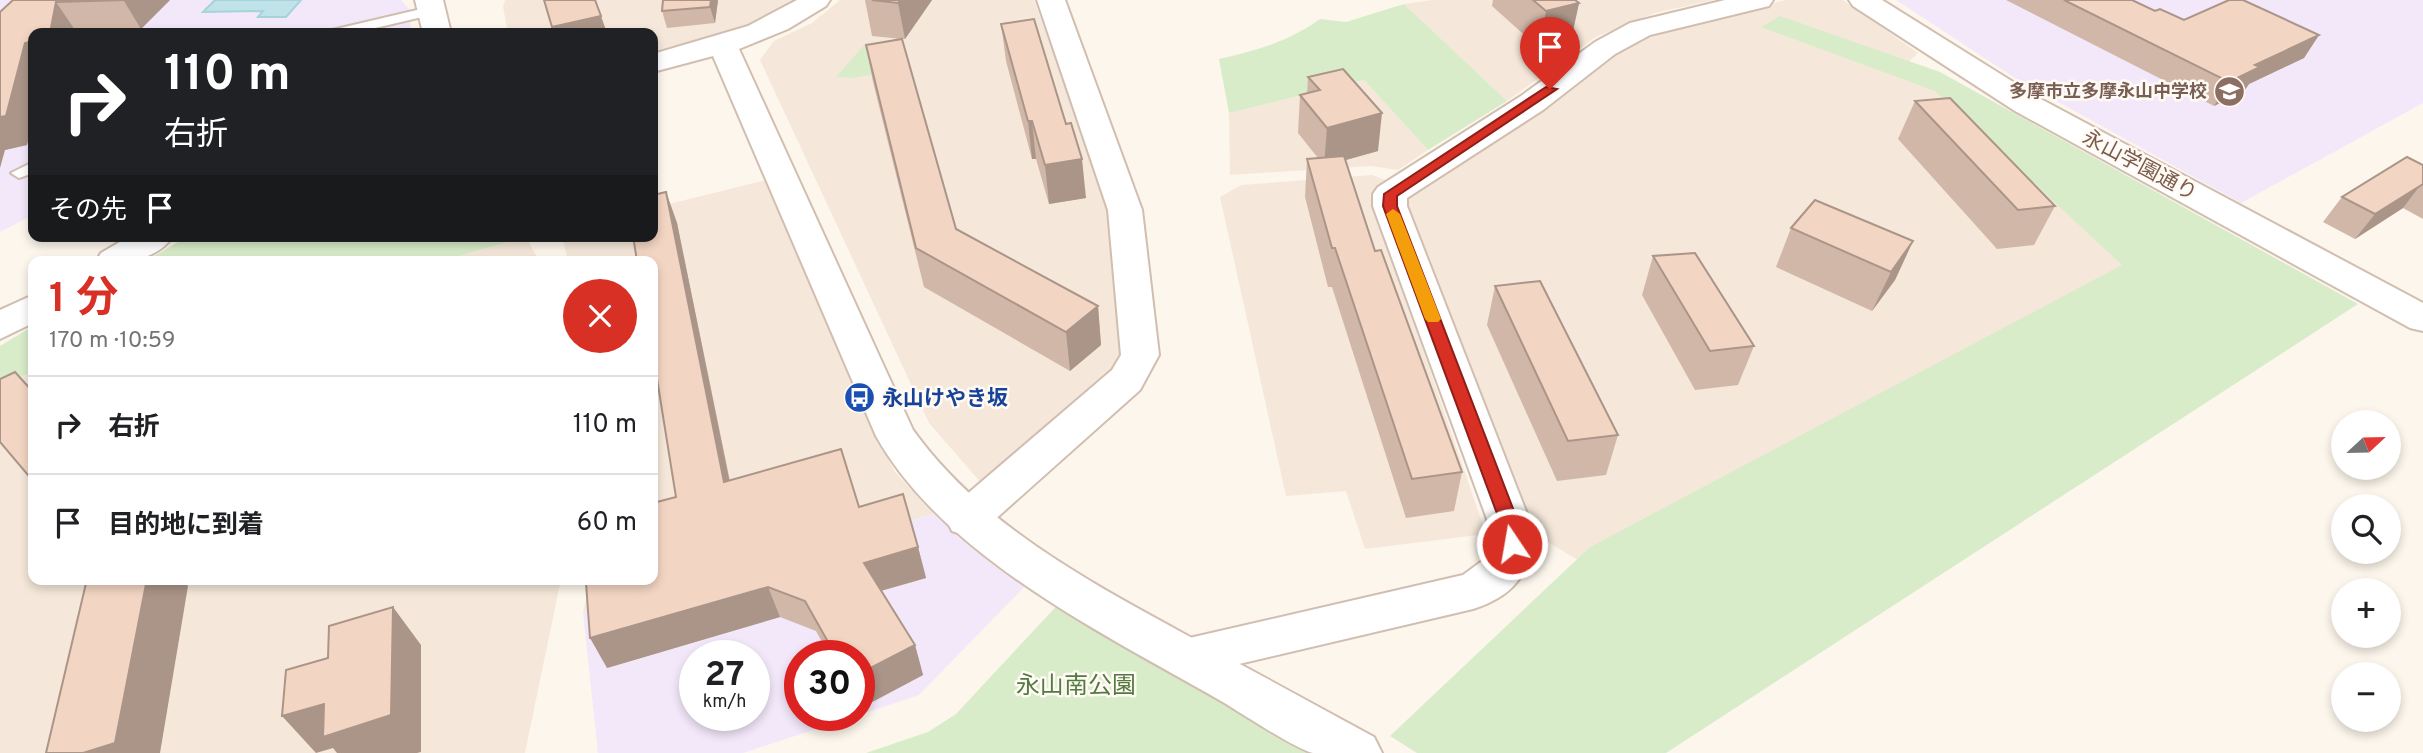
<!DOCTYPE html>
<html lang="ja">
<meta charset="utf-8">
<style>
:root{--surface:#fff;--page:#f6f6f6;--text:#202124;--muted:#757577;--line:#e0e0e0;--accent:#d93025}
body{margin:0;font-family:Overpass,"Noto Sans JP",sans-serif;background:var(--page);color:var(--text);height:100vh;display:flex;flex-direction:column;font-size:26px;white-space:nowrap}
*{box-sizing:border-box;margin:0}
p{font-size:23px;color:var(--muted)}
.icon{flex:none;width:38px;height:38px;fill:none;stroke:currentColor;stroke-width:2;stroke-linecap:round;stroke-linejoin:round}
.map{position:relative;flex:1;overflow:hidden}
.details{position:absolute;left:28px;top:256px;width:630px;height:329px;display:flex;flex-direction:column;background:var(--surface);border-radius:14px;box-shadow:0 4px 10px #0003}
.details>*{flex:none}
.top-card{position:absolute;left:28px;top:28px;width:630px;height:214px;border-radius:14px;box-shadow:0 4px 10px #0003;background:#202124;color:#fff;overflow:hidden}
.needle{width:46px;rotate:68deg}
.controls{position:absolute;left:2331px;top:410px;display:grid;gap:14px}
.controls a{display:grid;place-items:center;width:70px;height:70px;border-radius:50%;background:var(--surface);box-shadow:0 4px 10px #0003;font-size:35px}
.speed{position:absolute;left:679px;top:640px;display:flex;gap:14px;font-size:35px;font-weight:700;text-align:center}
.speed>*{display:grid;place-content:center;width:91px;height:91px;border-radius:50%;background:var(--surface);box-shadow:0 4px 10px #0003;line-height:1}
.speed small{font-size:18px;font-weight:400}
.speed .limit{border:10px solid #d22;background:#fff;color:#111}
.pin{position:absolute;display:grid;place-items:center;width:60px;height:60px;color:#fff;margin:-72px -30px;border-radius:50% 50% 50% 0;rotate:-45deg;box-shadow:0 0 7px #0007}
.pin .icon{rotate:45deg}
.me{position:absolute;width:77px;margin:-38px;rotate:348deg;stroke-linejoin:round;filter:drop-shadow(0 0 5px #0008)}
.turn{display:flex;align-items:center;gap:24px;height:147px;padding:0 21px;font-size:32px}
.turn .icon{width:91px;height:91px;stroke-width:2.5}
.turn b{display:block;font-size:49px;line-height:60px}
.then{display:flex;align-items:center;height:66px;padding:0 21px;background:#0003;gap:14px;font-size:26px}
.round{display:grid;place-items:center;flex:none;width:74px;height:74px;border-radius:37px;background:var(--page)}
.summary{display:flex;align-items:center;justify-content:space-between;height:119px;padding:0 21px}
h1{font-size:42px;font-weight:700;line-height:52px;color:var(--accent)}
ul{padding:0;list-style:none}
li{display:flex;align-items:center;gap:21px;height:98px;padding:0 21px;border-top:2px solid var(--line)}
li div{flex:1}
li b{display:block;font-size:26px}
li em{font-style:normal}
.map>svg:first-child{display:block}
.residential{fill:#f5e8da}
.education{fill:#f3e8fa;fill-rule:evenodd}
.green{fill:#d8ecc9}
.water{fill:#bfe3e8;stroke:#a5d3da;stroke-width:2}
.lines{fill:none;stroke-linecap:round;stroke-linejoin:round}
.service-casing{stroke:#d1beb0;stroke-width:4}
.minor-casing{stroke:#d1beb0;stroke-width:4}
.tertiary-casing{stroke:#d1beb0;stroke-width:4}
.service{fill:#fff;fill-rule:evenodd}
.minor{fill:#fff;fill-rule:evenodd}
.tertiary{fill:#fff;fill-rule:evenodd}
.wall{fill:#d1b7a8}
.shaded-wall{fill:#aa9588}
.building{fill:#f3d5c3;stroke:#aa9588;stroke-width:2}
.route{fill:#d93025;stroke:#8d1f18;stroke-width:2}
.slow{fill:#f59e0b}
.labels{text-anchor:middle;stroke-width:5;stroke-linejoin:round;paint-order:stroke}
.far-education-label{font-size:18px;font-weight:bold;fill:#785e54;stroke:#fffaf3;text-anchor:end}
.street-label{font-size:21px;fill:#7a5c4d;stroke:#fffaf3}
.transit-label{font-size:21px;font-weight:bold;fill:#164399;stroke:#fffaf3;text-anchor:start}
.near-park-label{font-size:24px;fill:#537a41;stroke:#fffaf3}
</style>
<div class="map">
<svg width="2423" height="753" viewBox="0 0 2423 753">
<rect width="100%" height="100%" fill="#fdf6ec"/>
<!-- residential -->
<g class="residential">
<path d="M505,0H796L767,17L719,34L653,51V33H508L503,7Z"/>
<path d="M840,0H1034L1110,212L1125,354L1112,375L983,485L929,423L760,60L774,41L812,23Z"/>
<path d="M1432,0H1714L1655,13L1596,37L1507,101L1404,4Z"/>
<path d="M1786,0H1843L1918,53L1904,66L2167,254L1595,570L1534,534L1408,219L1406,197L1627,45L1676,26Z"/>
<path d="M1364,80L1428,150L1398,170L1371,166L1230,175L1229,113Z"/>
<path d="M1372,175L1388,181L1370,194L1486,534L1365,549L1346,491L1286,496L1220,197L1241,185Z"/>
<path d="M766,180L871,425L895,472L934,514L583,613L590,579H653V261H568L562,236H653V208Z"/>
<path d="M526,237L539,261H441L512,241Z"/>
<path d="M33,373V579H561L525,753H0V382Z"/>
</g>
<!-- education -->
<g class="education">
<path d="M0,0H401L411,11L410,33H33V215L0,232Z"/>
<path d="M1896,0H2423V103L2241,203L2015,78Z"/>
<path d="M934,514L1027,584L919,695L859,715V656H800V716H856L743,753H598L583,613ZM695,656H754V716H695Z"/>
</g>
<!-- green -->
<g class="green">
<path d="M1404,4L1507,101L1428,150L1364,80L1229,113L1219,59C1257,50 1288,42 1320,19L1346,22Z"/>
<path d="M1780,16L1940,72L2358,304L1666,753H1417L1390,736L1590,547L2122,265L1935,91L1761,27Z"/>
<path d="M866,43H880L908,69L852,78L836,77Z"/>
<path d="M188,236H511L512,241L441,261H146Z"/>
<path d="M33,326V373L0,382V346Z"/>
<path d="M1065,597L1312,753H866L928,732L956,714Z"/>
</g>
<!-- water -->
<path class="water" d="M215,0H301L286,17H258L263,11L203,12Z"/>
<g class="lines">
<defs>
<g id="service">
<path d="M434,6L441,10L439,13L354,33H330L332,30Z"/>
<path d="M33,162V173L19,178L11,173Z"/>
</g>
<g id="minor">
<path d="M1037,0H1065L1142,210L1159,355L1140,390L982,531L967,536L952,531L946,519L952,507L1112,370L1121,355L1108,210Z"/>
<path d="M1725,0H1773L1769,6L1650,35L1615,54L1543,110L1407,198V206L1529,519C1536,567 1519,594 1473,609L1188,676L1172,670L1165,656L1172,642L1463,575L1486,558L1487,519L1373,206V194L1378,187L1521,96L1595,42L1630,23Z"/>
</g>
<g id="tertiary">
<path d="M415,0H443L451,33H423Z"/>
<path d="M797,0H830L826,6L788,29L739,49L913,430C981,525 1091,583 1192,638C1253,671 1314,704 1374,737L1382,753C1360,753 1333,753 1313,753C1295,749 1240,712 1221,701C1104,634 943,556 876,436L713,56L653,72V54L748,26Z"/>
<path d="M1849,0H1882L2037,97L2423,303V331L2410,328L2015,111L1853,6Z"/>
<path d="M130,236H173C155,263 124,261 96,261L101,253Z"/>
<path d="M33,295V323L0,339V310Z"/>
</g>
</defs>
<!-- service casing -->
<use href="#service" class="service-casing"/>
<!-- minor casing -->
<use href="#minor" class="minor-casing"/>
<!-- tertiary casing -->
<use href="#tertiary" class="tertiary-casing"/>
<!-- service -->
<use href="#service" class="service"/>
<!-- minor -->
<use href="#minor" class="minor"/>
<!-- tertiary -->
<use href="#tertiary" class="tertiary"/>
</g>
<!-- wall -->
<g class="wall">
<path d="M13,0H170L141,29L75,30L74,33H33V120L27,145L5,150Z"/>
<path d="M718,0L715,23L667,28L662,11Z"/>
<path d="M865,0H932L905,39H902L956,229L1098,306L1101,345L1070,371L924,287L873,82L866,45L902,39L872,36Z"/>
<path d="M1493,0H1575L1579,3L1571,40L1539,48L1492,6Z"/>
<path d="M2006,0H2132L2155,11L2184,20L2319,35L2304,58L2249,84L2244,91L2214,106Z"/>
<path d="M1001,24L1086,198L1049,204L1036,159H1032L1006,61Z"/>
<path d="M1308,77L1378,151L1346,160L1375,251L1462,472L1454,511L1406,518L1332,287H1328L1305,197L1307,159L1318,158L1298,133L1300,95L1307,94Z"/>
<path d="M1915,101L2055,206L2034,245L1997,249L1898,139Z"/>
<path d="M2423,165V219L2403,208L2355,239L2323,222L2342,197Z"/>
<path d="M666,192L677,223L730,481L859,507L918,547L926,578L881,591L915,645L923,675L859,709V656H830L816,631L780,617L607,668L653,579L676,497Z"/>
<path d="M1791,228L1913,241L1895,280L1872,311L1776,267Z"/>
<path d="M1653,256L1754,346L1738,385L1695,390L1642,295Z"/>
<path d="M1495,286L1618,435L1606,475L1557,481L1487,325Z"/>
</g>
<!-- shaded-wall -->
<g class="shaded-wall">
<path d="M125,0H170L141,29L124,1Z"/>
<path d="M711,0H718L715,23L710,7Z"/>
<path d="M900,0H932L905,39L898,3Z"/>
<path d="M56,2L75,30L74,33H50Z"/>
<path d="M1579,3L1571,40L1539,48L1546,11Z"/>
<path d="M601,16L607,33H555L552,27Z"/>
<path d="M2319,35L2304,58L2249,84L2244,91L2214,106L2229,82L2255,65Z"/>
<path d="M33,41V120L27,145L5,150L0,168V117L25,43Z"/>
<path d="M1382,113L1378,151L1324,166L1327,128Z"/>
<path d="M1028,121H1032L1036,159H1032Z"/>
<path d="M1082,159L1086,198L1049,204L1045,165Z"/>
<path d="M2422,183L2403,208L2355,239L2375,214Z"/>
<path d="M666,192L677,223L736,513L724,482Z"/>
<path d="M1913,241L1895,280L1872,311L1891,272Z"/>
<path d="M1098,306L1101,345L1070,371L1066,332Z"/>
<path d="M918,547L926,578L873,593L864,563Z"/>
<path d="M147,579H182L188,586L160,753H83Z"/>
<path d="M768,587L780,617L607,668L590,638Z"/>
<path d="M393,607L421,645V752L417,753H337L333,748L316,753L282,716Z"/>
<path d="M915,645L923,675L859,709V674Z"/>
</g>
<!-- building -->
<g class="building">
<path d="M13,0H125L56,2L50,33H33V41L25,43L6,116L0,117V12Z"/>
<path d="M544,0H595L601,16L552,27Z"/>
<path d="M663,0H711L710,7L662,11Z"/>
<path d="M872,0H900L898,3Z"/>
<path d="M1533,0H1575L1579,3L1546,11Z"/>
<path d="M2064,0H2132L2155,11L2160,9L2184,20L2229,0H2243L2319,35L2255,65L2260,67L2229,82Z"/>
<path d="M1034,19L1066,124L1071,123L1082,159L1045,165L1032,121H1028L1001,24Z"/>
<path d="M902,39L956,229L1098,306L1066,332L916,248L866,45Z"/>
<path d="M1343,69L1382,113L1327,128L1300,95L1320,90L1308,77Z"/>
<path d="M1950,98L2055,206L2018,210L1915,101Z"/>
<path d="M1344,156L1375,251L1381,250L1462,472L1412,479L1335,248H1332L1307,159Z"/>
<path d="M2407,157L2423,165V184L2375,214L2342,197Z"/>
<path d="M666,192L724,482L841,449L859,507L903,494L918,547L864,563L915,645L859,674V656H836L805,601L768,587L590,638L586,583L599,579H653V503L676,497L653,354V261H637L633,236H653V195Z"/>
<path d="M1815,200L1913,241L1891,272L1791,228Z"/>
<path d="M1695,253L1754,346L1710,351L1653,256Z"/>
<path d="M1540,281L1618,435L1568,441L1495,286Z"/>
<path d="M15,372L33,392V481L0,442V379Z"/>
<path d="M87,579H147L115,743L83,753H46Z"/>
<path d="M393,607L391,715L323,737L324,704L282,716L286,670L328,658L329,626Z"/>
</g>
<!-- route -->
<path class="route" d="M1546,87L1557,89L1397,196V206L1517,519L1521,544L1512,551L1503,544L1499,519L1383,206L1384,194Z"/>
<!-- slow -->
<path class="slow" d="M1393,209L1400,214L1441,319L1438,322H1428L1425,319L1386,214Z"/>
<!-- icons -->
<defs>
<symbol id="school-disc" viewBox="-11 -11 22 22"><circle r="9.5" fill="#8d6e63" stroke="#fffaf3"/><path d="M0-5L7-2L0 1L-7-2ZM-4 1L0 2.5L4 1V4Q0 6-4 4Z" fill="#fff"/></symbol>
<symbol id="bus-disc" viewBox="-11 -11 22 22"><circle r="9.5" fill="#1a4fb4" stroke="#fffaf3"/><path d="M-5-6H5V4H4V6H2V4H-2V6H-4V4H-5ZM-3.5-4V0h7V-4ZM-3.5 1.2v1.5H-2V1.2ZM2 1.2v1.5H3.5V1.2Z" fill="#fff"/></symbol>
</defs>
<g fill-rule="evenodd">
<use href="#school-disc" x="2212" y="74" width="35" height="35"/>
<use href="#bus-disc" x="842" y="380" width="35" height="35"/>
</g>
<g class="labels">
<!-- far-education labels -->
<g class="far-education-label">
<text x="2207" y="97">多摩市立多摩永山中学校</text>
</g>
<!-- street labels -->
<g class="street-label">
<text transform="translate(2140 165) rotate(28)" y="7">永山学園通り</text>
</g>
<!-- transit labels -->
<g class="transit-label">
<text x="882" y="405">永山けやき坂</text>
</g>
<!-- near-park labels -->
<g class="near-park-label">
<text x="1076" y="693">永山南公園</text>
</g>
</g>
</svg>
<div class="controls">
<a><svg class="needle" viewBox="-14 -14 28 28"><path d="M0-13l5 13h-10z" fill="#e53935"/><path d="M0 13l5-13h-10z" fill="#757577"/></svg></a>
<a><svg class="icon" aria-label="search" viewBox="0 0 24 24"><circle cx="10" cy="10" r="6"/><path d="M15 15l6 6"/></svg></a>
<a>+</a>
<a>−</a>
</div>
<div class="speed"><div>27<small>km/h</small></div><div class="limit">30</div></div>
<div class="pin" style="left:1550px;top:89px;background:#d93025"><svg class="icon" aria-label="arrive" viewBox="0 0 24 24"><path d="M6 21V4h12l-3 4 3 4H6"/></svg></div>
<svg class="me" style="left:1512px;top:544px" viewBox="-20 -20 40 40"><circle r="17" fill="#d93025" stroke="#fff" stroke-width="3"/><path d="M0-11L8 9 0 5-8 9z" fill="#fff"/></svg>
<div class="top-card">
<div class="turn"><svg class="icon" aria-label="right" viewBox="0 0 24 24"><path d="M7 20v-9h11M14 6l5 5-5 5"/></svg><div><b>110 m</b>右折</div></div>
<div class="then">その先<svg class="icon" aria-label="arrive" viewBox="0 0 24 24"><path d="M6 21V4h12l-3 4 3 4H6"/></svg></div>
</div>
<section class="details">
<div class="summary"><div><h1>1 分</h1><p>170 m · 10:59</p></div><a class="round" style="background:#d93025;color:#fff"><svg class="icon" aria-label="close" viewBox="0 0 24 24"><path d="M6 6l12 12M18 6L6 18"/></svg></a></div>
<ul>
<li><svg class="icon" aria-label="right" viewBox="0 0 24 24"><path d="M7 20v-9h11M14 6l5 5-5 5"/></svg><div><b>右折</b></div><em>110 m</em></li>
<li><svg class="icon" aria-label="arrive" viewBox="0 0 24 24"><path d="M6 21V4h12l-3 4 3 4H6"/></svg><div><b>目的地に到着</b></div><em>60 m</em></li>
</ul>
</section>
</div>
